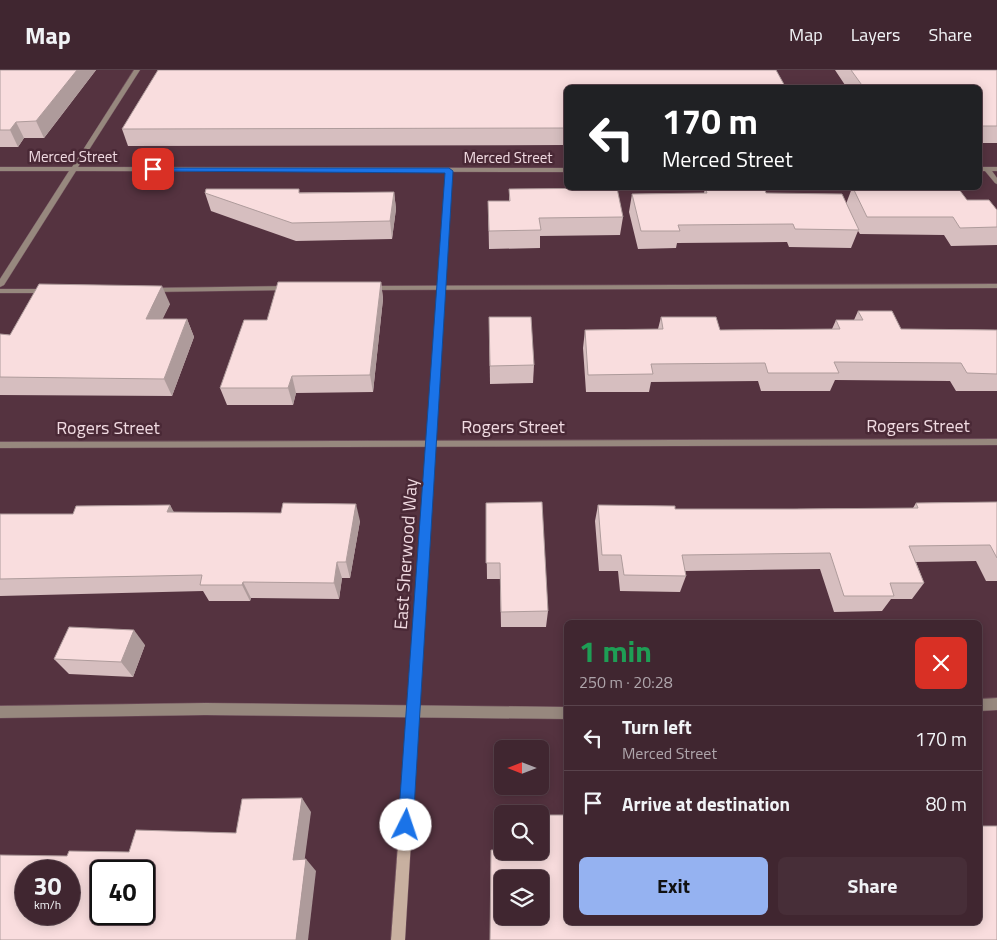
<!DOCTYPE html>
<meta charset="utf-8">
<style>
:root{--surface:#402630;--page:#472e38;--text:#f1f3f6;--muted:#aea5ab;--line:#59434c;--accent:#95b2f1}
body{margin:0;font-family:"Titillium Web",sans-serif;background:var(--page);color:var(--text);height:100vh;display:flex;flex-direction:column;font-size:19px;white-space:nowrap}
*{box-sizing:border-box;margin:0}
p{font-size:16px;color:var(--muted)}
.icon{flex:none;width:28px;height:28px;fill:none;stroke:currentColor;stroke-width:2;stroke-linecap:round;stroke-linejoin:round}
.map{position:relative;flex:1;overflow:hidden}
.drawer{position:absolute;left:564px;top:550px;width:418px;height:305px;display:flex;flex-direction:column;background:var(--surface);border-radius:8px;box-shadow:0 2px 12px #0003,0 0 0 1px var(--line)}
.drawer>*{flex:none}
.banner{position:absolute;left:564px;top:15px;width:418px;height:105px;border-radius:8px;box-shadow:0 2px 12px #0003,0 0 0 1px var(--line);background:#202124;color:#fff;overflow:hidden}
.needle{width:32px;rotate:270deg}
.buttons{position:absolute;left:494px;top:670px;display:grid;gap:10px}
.buttons a{display:grid;place-items:center;width:55px;height:55px;border-radius:8px;background:var(--surface);box-shadow:0 2px 12px #0003,0 0 0 1px var(--line);font-size:25px}
.speed{position:absolute;left:15px;top:790px;display:flex;gap:10px;font-size:25px;font-weight:700;text-align:center}
.speed>*{display:grid;place-content:center;width:65px;height:65px;border-radius:50%;background:var(--surface);box-shadow:0 2px 12px #0003,0 0 0 1px var(--line);line-height:1}
.speed small{font-size:12px;font-weight:400}
.speed .limit{border:2px solid #111;border-radius:8px;background:#fff;color:#111}
.pin{position:absolute;display:grid;place-items:center;width:42px;height:42px;color:#fff;margin:-21px;border-radius:10px;box-shadow:0 2px 8px #0006}
.me{position:absolute;width:55px;margin:-28px;rotate:4deg;stroke-linejoin:round;filter:drop-shadow(0 0 4px #0008)}
.turn{display:flex;align-items:center;gap:18px;height:105px;padding:0 15px;font-size:22px}
.turn .icon{width:65px;height:65px;stroke-width:2.5}
.turn b{display:block;font-size:35px;line-height:42px}
.round{display:grid;place-items:center;flex:none;width:52px;height:52px;border-radius:8px;background:var(--page)}
.summary{display:flex;align-items:center;justify-content:space-between;height:85px;padding:0 15px}
h1{font-size:30px;font-weight:700;line-height:38px;color:#1e9e55}
.button{display:flex;gap:10px;margin-top:auto;padding:10px 15px}
.button a{flex:1;height:58px;border-radius:8px;background:var(--accent);color:#111;font-size:20px;font-weight:700;line-height:58px;text-align:center}
.button a+a{background:var(--page);color:var(--text)}
ul{padding:0;list-style:none}
li{display:flex;align-items:center;gap:15px;height:65px;padding:0 15px;border-top:1px solid var(--line)}
li div{flex:1}
li b{display:block;font-size:19px}
li em{font-style:normal}
header{display:flex;align-items:center;gap:30px;box-sizing:border-box;height:70px;padding:0 25px;background:var(--surface);border-bottom:1px solid var(--line)}
header strong{font-size:24px}
nav{display:flex;gap:28px;margin-inline-start:auto;font-size:18px}
.map>svg:first-child{display:block}
.lines{fill:none;stroke-linecap:round;stroke-linejoin:round}
.lane-casing{stroke:#71515d;stroke-width:1}
.street-casing{stroke:#71515d;stroke-width:1}
.secondary-casing{stroke:#71515d;stroke-width:1}
.lane{fill:#97887e;fill-rule:evenodd}
.street{fill:#97887e;fill-rule:evenodd}
.secondary{fill:#c8b0a0;fill-rule:evenodd}
.wall{fill:#d6bebf}
.shaded-wall{fill:#ae9b9b}
.building{fill:#f9ddde;stroke:#ae9b9b;fill-rule:evenodd}
.route{fill:#1a73e8;stroke:#114b97}
.labels{text-anchor:middle;stroke-width:5;stroke-linejoin:round;paint-order:stroke}
.far-street-label{font-size:15px;fill:#f0dae1;stroke:#4a2936}
.street-label{font-size:18px;fill:#f0dae1;stroke:#4a2936}
</style>
<header>
<strong>Map</strong>
<nav><a>Map</a><a>Layers</a><a>Share</a></nav>
</header>
<div class="map">
<svg width="997" height="870" viewBox="0 0 997 870">
<rect width="100%" height="100%" fill="#553340"/>
<g class="lines">
<defs>
<g id="lane">
<path d="M997,214V218L368,220L364,218L368,216Z"/>
<path d="M289,216H292V220L151,222L147,220L151,218Z"/>
<path d="M0,219H49L53,221L49,223H0Z"/>
<path d="M997,628V640L979,641V629Z"/>
<path d="M205,633L566,637V649L205,645L0,648V636Z"/>
</g>
<g id="street">
<path d="M134,0H140L78,97L566,98V102L76,101L4,215L0,217V209L69,101H0V97H72Z"/>
<path d="M979,97H997V101H992L997,108V114L995,113L985,101H979Z"/>
<path d="M997,369V375L0,378V372Z"/>
</g>
<path id="secondary" d="M447,100L452,101L405,870H391Z"/>
</defs>
<!-- lane casing -->
<use href="#lane" class="lane-casing"/>
<!-- street casing -->
<use href="#street" class="street-casing"/>
<!-- secondary casing -->
<use href="#secondary" class="secondary-casing"/>
<!-- lane -->
<use href="#lane" class="lane"/>
<!-- street -->
<use href="#street" class="street"/>
<!-- secondary -->
<use href="#secondary" class="secondary"/>
</g>
<!-- wall -->
<g class="wall">
<path d="M0,0H96L44,68H24L18,77H0Z"/>
<path d="M835,0H997V73H979V18H847Z"/>
<path d="M566,18V75L128,76L122,59Z"/>
<path d="M705,118L766,123L846,134L852,118L967,130L997,140V175L951,176L944,165L860,164L858,161L851,178L789,177L787,172L677,173L676,178L638,179L629,142L632,124L704,123Z"/>
<path d="M509,119L623,147L620,165L540,166V178L489,179L488,131H509Z"/>
<path d="M394,122L396,139L392,169L296,171L211,141L205,123Z"/>
<path d="M381,212L383,229L373,322L296,323L293,335H227L220,318L267,250Z"/>
<path d="M170,234L162,249H187L194,267L172,326L0,325V264L10,265Z"/>
<path d="M858,241L901,259L997,260V321H956L950,311L835,310L830,321H761L758,311L651,312L649,322H586L583,278L585,260L658,259L661,247L720,260L832,259L836,250H854Z"/>
<path d="M489,247L534,295L533,313L490,314Z"/>
<path d="M997,432V511H986L976,491L916,492L924,513L912,529H891L882,541L834,542L820,499L685,501L686,506L680,522L620,521L618,501H599L595,451L598,435L675,439H794L913,438L916,433Z"/>
<path d="M486,433L548,541L546,557H501L500,509H487Z"/>
<path d="M170,435L173,442L360,451L350,508H342L339,529L251,528L250,531H209L203,521L0,526V444H73Z"/>
<path d="M145,575L133,607L69,604L54,589Z"/>
</g>
<!-- shaded-wall -->
<g class="shaded-wall">
<path d="M77,0H96L44,68L36,51Z"/>
<path d="M16,52L24,68L18,77L10,60Z"/>
<path d="M394,122L396,139L392,169L390,151Z"/>
<path d="M381,212L383,229L373,322L370,305Z"/>
<path d="M162,216L170,234L154,267L146,249Z"/>
<path d="M187,249L194,267L172,326L164,309Z"/>
<path d="M292,306L296,323L293,335L288,318Z"/>
<path d="M356,434L360,451L350,508L346,492Z"/>
<path d="M170,435L179,451L167,442Z"/>
<path d="M337,492L342,508L339,529L334,513Z"/>
<path d="M243,512L251,528L250,531L242,515Z"/>
<path d="M134,560L145,575L133,607L121,592Z"/>
<path d="M302,728L311,742L303,802L293,790Z"/>
<path d="M306,789L316,801L308,870H296Z"/>
</g>
<!-- building -->
<g class="building">
<path d="M0,0H77L36,51L16,52L10,60H0Z"/>
<path d="M158,0H776L786,18H566V58L122,59Z"/>
<path d="M851,0H997V56H979V18H864Z"/>
<path d="M617,118L623,147L539,148L541,160L489,161L488,131H510L509,119Z"/>
<path d="M705,118H764L766,123L842,124L859,160L795,159L793,154L678,155L680,161H641L632,124L707,123Z"/>
<path d="M853,118H958L967,130H989L997,140V157L960,158L953,147H867Z"/>
<path d="M206,119H299V123L394,122L390,151L292,153L205,123Z"/>
<path d="M278,212H381L370,305L292,306L288,318H220L244,250H267Z"/>
<path d="M39,214L162,216L146,249H187L164,309L0,307V264L10,265Z"/>
<path d="M858,241H892L901,259L997,260V304L967,303L961,293L834,292L839,303H768L765,293L651,294L653,304L588,305L585,260L663,259L661,247H716L720,260L840,259L836,250H863Z"/>
<path d="M489,247H531L534,295L490,296Z"/>
<path d="M542,432L548,541L501,542L500,493H486V433Z"/>
<path d="M997,432V488L990,475L909,476L924,513H890L894,526H844L830,483L682,485L686,506L624,505L621,485H602L598,435L675,436V439H794L918,438L916,433Z"/>
<path d="M283,433L356,434L346,492H337L334,513L243,512L242,515H200L202,505L0,509V444H73L76,436L170,435L167,442L281,443Z"/>
<path d="M69,557L134,560L121,592L54,589Z"/>
<path d="M302,728L293,790L306,789L296,870H0V785L67,786L69,781L129,782L136,760L236,763L242,729ZM26,801H69V844H26ZM101,801H144V844H101Z"/>
<path d="M540,745H566V852H979V756H997V870H490L491,780H502V781H540ZM502,809H540V846H502Z"/>
</g>
<!-- route -->
<path class="route" d="M150,98H449L453,101L413,755L411,761L406,763L401,761L398,755L445,103L153,101H150Z"/>
<g class="labels">
<!-- far-street labels -->
<g class="far-street-label">
<text x="73" y="92">Merced Street</text>
<text x="508" y="93">Merced Street</text>
</g>
<!-- street labels -->
<g class="street-label">
<text x="918" y="362">Rogers Street</text>
<text x="513" y="363">Rogers Street</text>
<text x="108" y="364">Rogers Street</text>
<text transform="translate(406 484) rotate(-86)" y="6">East Sherwood Way</text>
</g>
</g>
</svg>
<div class="buttons">
<a><svg class="needle" viewBox="-14 -14 28 28"><path d="M0-13l5 13h-10z" fill="#e53935"/><path d="M0 13l5-13h-10z" fill="#aea5ab"/></svg></a>
<a><svg class="icon" aria-label="search" viewBox="0 0 24 24"><circle cx="10" cy="10" r="6"/><path d="M15 15l6 6"/></svg></a>
<a><svg class="icon" aria-label="layers" viewBox="0 0 24 24"><path d="M12 4l9 5-9 5-9-5zM3 14l9 5 9-5"/></svg></a>
</div>
<div class="speed"><div>30<small>km/h</small></div><div class="limit">40</div></div>
<div class="pin" style="left:153px;top:99px;background:#d93025"><svg class="icon" aria-label="arrive" viewBox="0 0 24 24"><path d="M6 21V4h12l-3 4 3 4H6"/></svg></div>
<svg class="me" style="left:406px;top:755px" viewBox="-20 -20 40 40"><circle r="19" fill="#fff"/><path d="M0-13L10 11 0 6-10 11z" fill="#1a73e8"/></svg>
<div class="banner">
<div class="turn"><svg class="icon" aria-label="left" viewBox="0 0 24 24"><path d="M17 20v-9H6M10 6l-5 5 5 5"/></svg><div><b>170 m</b>Merced Street</div></div>
</div>
<section class="drawer">
<div class="summary"><div><h1>1 min</h1><p>250 m · 20:28</p></div><a class="round" style="background:#d93025;color:#fff"><svg class="icon" aria-label="close" viewBox="0 0 24 24"><path d="M6 6l12 12M18 6L6 18"/></svg></a></div>
<ul>
<li><svg class="icon" aria-label="left" viewBox="0 0 24 24"><path d="M17 20v-9H6M10 6l-5 5 5 5"/></svg><div><b>Turn left</b><p>Merced Street</p></div><em>170 m</em></li>
<li><svg class="icon" aria-label="arrive" viewBox="0 0 24 24"><path d="M6 21V4h12l-3 4 3 4H6"/></svg><div><b>Arrive at destination</b></div><em>80 m</em></li>
</ul>
<div class="button"><a>Exit</a><a>Share</a></div>
</section>
</div>
